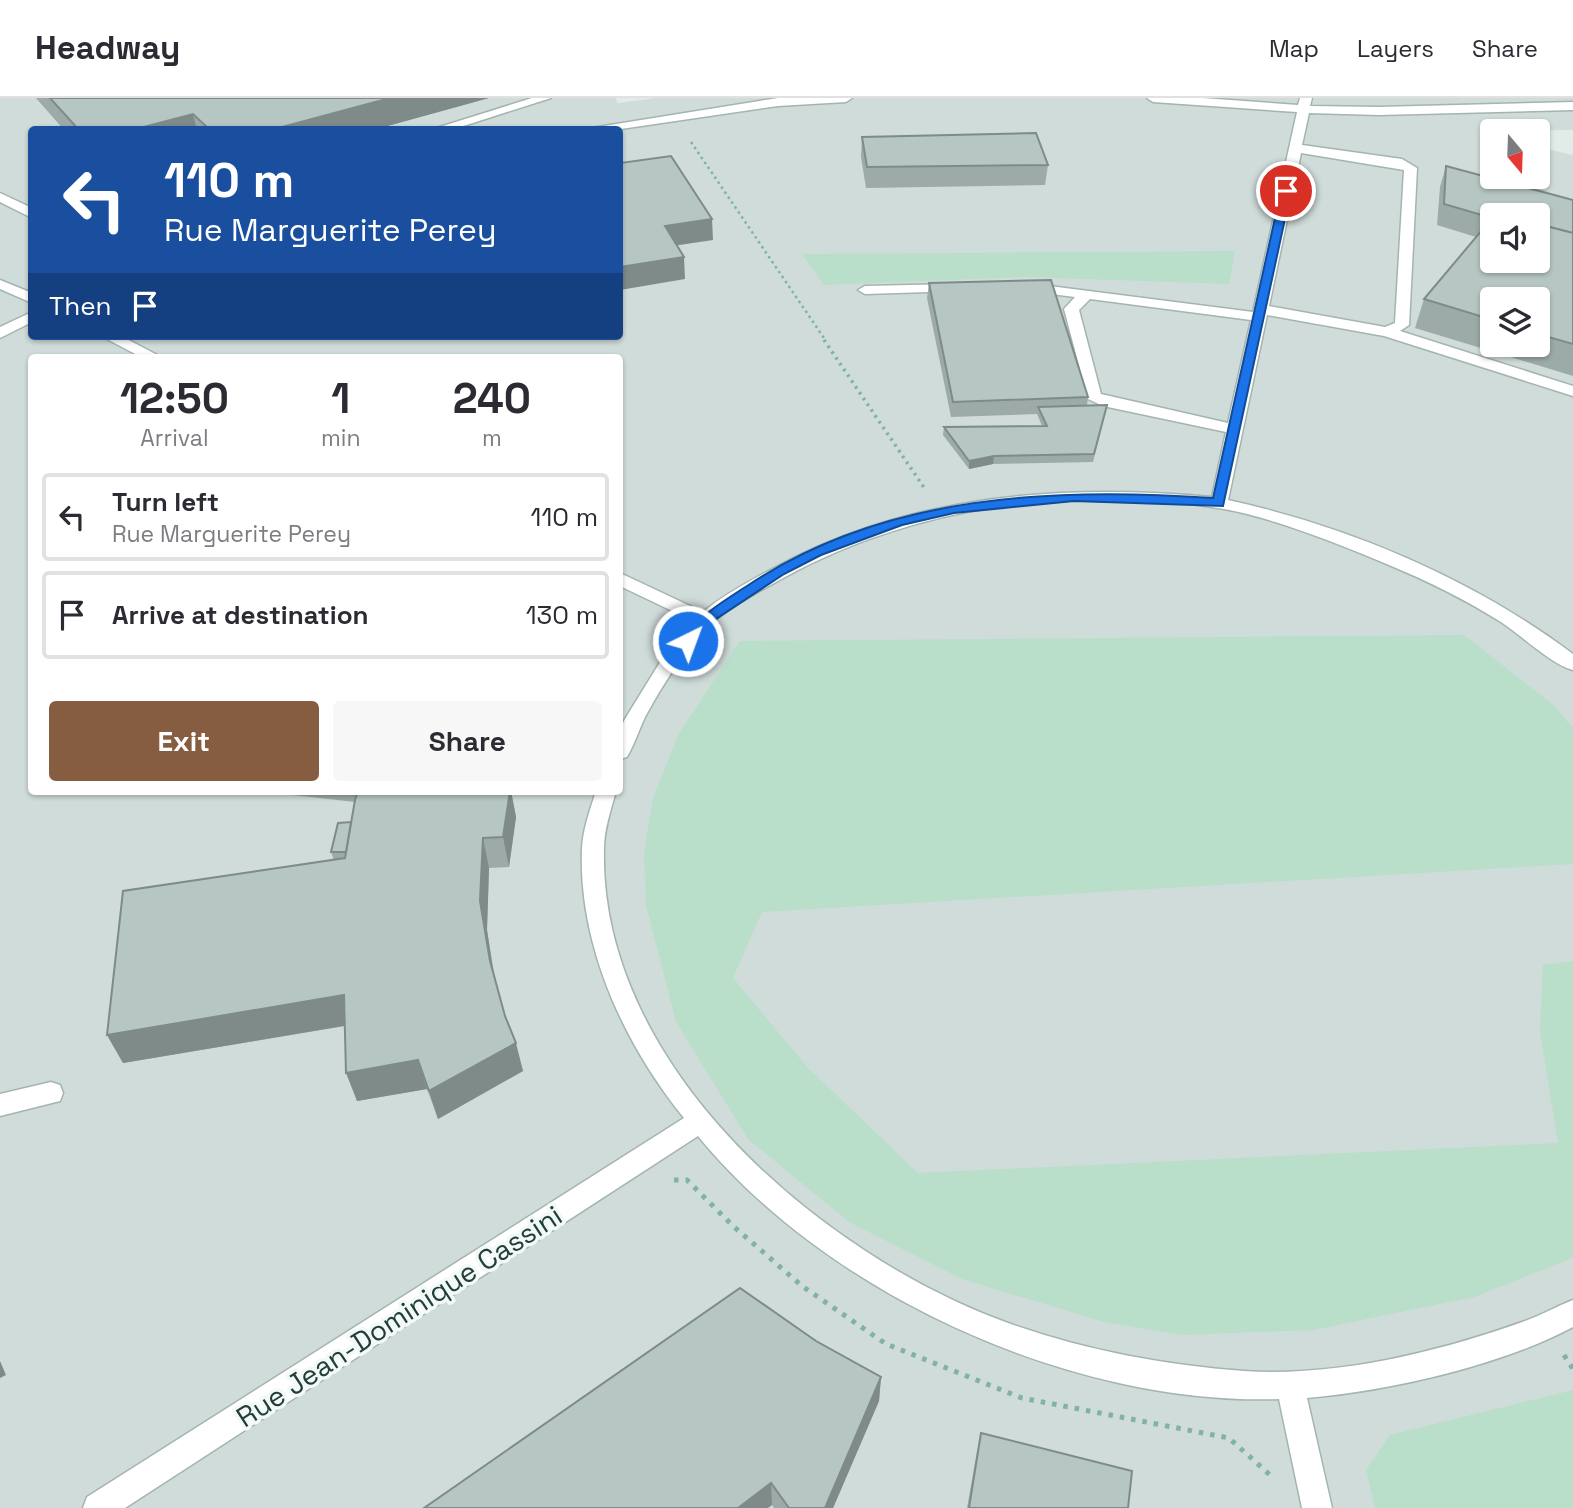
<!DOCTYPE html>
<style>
:root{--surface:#fff;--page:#f7f7f7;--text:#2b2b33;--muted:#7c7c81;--line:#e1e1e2;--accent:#875d42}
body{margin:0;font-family:"Space Grotesk",sans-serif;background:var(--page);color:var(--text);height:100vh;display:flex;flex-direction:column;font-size:26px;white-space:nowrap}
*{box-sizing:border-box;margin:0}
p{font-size:23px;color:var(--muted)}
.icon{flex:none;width:38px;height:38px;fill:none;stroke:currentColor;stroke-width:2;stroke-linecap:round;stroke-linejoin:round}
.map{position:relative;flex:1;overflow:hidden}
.drawer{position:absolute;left:28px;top:256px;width:595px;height:441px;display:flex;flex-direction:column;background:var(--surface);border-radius:7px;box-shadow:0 2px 5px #0004}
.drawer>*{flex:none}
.guide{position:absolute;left:28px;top:28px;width:595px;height:214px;border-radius:7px;box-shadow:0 2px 5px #0004;background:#1a4fa0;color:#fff;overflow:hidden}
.needle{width:46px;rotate:161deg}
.controls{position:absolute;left:1480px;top:21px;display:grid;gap:14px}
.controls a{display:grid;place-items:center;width:70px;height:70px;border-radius:7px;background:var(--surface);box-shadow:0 2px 5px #0004;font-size:35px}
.pin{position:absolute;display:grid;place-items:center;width:60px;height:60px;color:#fff;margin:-30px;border:4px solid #fff;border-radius:50%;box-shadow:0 2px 7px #0007}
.me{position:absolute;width:77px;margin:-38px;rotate:42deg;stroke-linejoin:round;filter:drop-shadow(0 0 5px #0008)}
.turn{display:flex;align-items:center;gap:24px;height:147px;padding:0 21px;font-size:32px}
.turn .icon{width:91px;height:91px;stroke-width:2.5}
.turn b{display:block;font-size:49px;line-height:60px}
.then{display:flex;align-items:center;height:66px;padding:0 21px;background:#0003;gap:14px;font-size:26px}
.eta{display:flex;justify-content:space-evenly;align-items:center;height:119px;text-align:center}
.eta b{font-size:42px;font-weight:700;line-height:49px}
.cta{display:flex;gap:14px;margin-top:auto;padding:14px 21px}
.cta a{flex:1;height:80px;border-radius:7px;background:var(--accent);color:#fff;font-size:28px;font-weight:700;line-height:80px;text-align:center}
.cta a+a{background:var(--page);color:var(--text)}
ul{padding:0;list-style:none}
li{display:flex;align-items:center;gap:21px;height:88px;margin:0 14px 10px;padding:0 7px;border:4px solid var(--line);border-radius:7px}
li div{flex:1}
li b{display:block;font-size:26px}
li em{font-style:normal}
header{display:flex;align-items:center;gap:42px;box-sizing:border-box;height:98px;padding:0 35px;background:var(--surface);border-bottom:2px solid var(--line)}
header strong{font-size:33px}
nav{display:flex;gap:38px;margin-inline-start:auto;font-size:24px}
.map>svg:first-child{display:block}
.built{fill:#cfdcd9;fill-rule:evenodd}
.green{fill:#b9dfca}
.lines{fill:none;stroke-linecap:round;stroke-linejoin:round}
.minor-casing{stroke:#a4b4b1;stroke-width:3}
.path-far2{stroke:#80b1ab;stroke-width:2.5;stroke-dasharray:2.5 3.5;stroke-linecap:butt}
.path-far1{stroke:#80b1ab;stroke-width:3.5;stroke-dasharray:2.5 4.5;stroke-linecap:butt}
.path{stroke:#80b1ab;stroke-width:5;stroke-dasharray:4.5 7;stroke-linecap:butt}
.minor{fill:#fff;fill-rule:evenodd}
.wall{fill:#9daba8;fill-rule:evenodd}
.shaded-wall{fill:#7f8b88}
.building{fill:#b6c7c3;stroke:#7f8b88;stroke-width:2}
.route{fill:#1a73e8;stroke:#114b97;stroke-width:2}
.labels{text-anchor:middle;stroke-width:7;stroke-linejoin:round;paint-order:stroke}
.near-street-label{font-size:28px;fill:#213e3b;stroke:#f2f9f6}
</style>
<header>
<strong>Headway</strong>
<nav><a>Map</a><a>Layers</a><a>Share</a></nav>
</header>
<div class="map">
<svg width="1573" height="1410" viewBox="0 0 1573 1410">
<rect width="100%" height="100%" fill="#e1ece9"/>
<!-- built -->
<path class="built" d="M0,0H615L618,5L656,0H1573V32L1493,33V79H1538V49L1573,57V1410H0ZM32,32H620V238H32ZM1493,117H1538V163H1493ZM1493,201H1538V247H1493ZM32,259H620V693H32Z"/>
<!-- green -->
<g class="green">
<path d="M1235,153L1229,186L1025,179L824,187L802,156Z"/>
<path d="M1464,537L1552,606L1573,630V766L762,814L733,880L808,970L918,1075L1558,1045L1540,933L1543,867L1573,863V1159L1570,1161L1474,1199L1313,1232L1184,1237L1108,1225L962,1181L849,1124L748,1041L676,924L646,807L644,756L653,700L679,635L740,543Z"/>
<path d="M1573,1292V1410H1375L1366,1372L1390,1337Z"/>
</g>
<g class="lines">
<defs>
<g id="minor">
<path d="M532,0H551L451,32H430Z"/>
<path d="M778,0H852L846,4L778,8L614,32H579Z"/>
<path d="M1147,0H1203L1298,7L1300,0H1312L1310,8L1379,9L1573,4V12L1379,17L1309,15L1302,47L1402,61L1417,70L1409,227L1400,233L1573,288V298L1384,238L1267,217L1228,402C1351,429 1473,481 1573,556V572C1552,567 1521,537 1501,524C1466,502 1428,483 1389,467C1342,447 1274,420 1224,411C1077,385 915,408 785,479C760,493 732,507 711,526C684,553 663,586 645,619C639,632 634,647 627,659L620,661V631L625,621L662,561L693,523L620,488V475L703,514C725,496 751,482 776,469C910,397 1062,385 1212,399L1226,334L1103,308L1088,301L1064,211L1075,199L1026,193L1019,189L1026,185L1253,214L1297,14L1153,4ZM1301,55L1404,72L1395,225L1385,229L1269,208ZM1090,201L1251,222L1228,325L1101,296L1079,212Z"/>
<path d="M0,95L32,110V120L0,104Z"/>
<path d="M0,182L32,195V205L0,191Z"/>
<path d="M956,186L961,187V193L865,196L858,192L865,188Z"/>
<path d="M32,214V224L0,240V229Z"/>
<path d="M101,238H121L161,259H141Z"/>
<path d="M596,693H616C611,712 604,731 604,750C598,967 820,1157 1008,1225C1084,1252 1163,1267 1244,1273C1336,1279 1439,1254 1525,1223C1542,1217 1557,1208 1573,1202V1229C1500,1268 1389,1293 1307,1300L1332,1410H1302L1279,1301C1073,1308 828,1197 698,1038L125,1410H83L87,1399L684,1020C624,946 578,847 582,750C583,731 590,712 596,693Z"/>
<path d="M51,984L60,987L63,995L60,1003L0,1018V996Z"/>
</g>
</defs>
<!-- minor casing -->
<use href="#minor" class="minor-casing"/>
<!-- path-far2 -->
<path class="path-far2" d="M691,44L826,243"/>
<!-- path-far1 -->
<path class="path-far1" d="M824,242L925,391"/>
<!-- path -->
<g class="path">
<path d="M674,1082H687L732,1127L802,1188L886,1246L1022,1300L1229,1340L1270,1377"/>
<path d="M1564,1257L1573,1271"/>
</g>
<!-- minor -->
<use href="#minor" class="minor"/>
</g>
<!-- wall -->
<g class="wall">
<path d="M36,0H489L373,32H64Z"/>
<path d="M862,39L1048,67L1045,87L866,90L861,59Z"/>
<path d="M1446,68L1573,102V278L1415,230L1424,201L1476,139L1437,127L1440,89ZM1493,201H1538V247H1493Z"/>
<path d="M929,185L1088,299L1087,308L1105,315L1093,364L993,366L969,371L943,337L944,329L1042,328L1037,316L951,319L927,200Z"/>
<path d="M257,693H511L516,719L509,769L489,770L487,832L495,881L505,918L523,973L438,1021L427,991L357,1003L345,928L123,965L107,937L334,762L331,754L351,724L355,704Z"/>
<path d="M816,1243L881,1279L879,1303L833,1410H774L772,1407L424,1410Z"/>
<path d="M981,1335L1128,1410H967L977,1353Z"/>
</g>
<!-- shaded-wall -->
<g class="shaded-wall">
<path d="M390,0H489L373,32H271Z"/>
<path d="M193,16L197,32H132Z"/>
<path d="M712,121L713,142L666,149L665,128Z"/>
<path d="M684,159L685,181L620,192V169Z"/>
<path d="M277,238H286L278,242Z"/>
<path d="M994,358L993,366L969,371V363Z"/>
<path d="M510,693H511L516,719L509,769L503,739Z"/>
<path d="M483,740L489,770L487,832L496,892L490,863L480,803Z"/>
<path d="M344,897L355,926L123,965L107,937Z"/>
<path d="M516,945L523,973L438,1021L429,993Z"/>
<path d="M418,962L427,991L357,1003L346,975Z"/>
<path d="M0,1263L6,1277L0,1280Z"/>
<path d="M881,1279L879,1303L833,1410H825Z"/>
<path d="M771,1385L772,1407L768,1410H738Z"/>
</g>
<!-- building -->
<g class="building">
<path d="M50,0H390L271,32H207L209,31L193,16L132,32H79Z"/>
<path d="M1036,35L1048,67L867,69L862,39Z"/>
<path d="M671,58L712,121L665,128L684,159L620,169V65Z"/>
<path d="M1446,68L1573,102V135L1538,126V117H1507L1497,114L1493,117L1492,120L1444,106Z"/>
<path d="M1497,114L1507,117H1494Z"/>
<path d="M1493,119V163H1538V126L1573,135V246L1538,236V201H1493V222L1424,201Z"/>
<path d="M1051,182L1088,299L953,304L929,185Z"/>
<path d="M1107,307L1094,356L994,358L969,363L944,329L1047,328L1038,309Z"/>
<path d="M358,693H510L503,739L483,740L480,803L490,863L505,918L516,945L429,993L418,962L346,975L344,897L107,937L123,793L345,760L355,702Z"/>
<path d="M351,724L346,754H331L338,725Z"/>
<path d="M740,1190L816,1243L881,1279L825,1410H789L771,1385L738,1410H424Z"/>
<path d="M981,1335L1132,1373L1128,1410H969Z"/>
</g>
<!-- route -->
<path class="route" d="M1286,90L1291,93L1223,408L1074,403L954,415L902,427L821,457L784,476L710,525L693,546H683L681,543C699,517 724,503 750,486C886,396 1055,389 1213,400L1281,93Z"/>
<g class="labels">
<!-- near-street labels -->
<g class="near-street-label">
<text transform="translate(399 1218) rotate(-33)" y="10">Rue Jean-Dominique Cassini</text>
</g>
</g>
</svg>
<div class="controls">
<a><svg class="needle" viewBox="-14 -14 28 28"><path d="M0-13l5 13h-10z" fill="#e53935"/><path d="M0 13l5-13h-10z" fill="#7c7c81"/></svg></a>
<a><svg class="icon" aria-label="sound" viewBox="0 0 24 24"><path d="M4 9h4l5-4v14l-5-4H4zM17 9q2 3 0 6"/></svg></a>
<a><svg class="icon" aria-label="layers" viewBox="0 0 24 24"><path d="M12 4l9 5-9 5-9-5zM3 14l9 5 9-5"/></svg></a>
</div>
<div class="pin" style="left:1286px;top:93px;background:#d93025"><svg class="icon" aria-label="arrive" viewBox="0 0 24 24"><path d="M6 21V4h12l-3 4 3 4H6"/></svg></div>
<svg class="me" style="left:688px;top:543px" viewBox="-20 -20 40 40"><circle r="17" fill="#1a73e8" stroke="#fff" stroke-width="3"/><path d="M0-11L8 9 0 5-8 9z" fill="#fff"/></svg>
<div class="guide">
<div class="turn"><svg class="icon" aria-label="left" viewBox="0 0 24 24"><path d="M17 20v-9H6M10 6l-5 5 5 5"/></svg><div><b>110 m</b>Rue Marguerite Perey</div></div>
<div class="then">Then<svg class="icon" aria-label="arrive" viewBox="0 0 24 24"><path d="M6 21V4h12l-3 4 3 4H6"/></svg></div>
</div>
<section class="drawer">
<div class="eta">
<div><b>12:50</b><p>Arrival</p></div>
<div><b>1</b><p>min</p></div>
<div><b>240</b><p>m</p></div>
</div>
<ul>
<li><svg class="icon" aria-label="left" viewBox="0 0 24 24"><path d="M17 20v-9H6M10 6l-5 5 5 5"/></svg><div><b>Turn left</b><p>Rue Marguerite Perey</p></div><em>110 m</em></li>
<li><svg class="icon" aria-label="arrive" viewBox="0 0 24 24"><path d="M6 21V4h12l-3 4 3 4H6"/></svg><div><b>Arrive at destination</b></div><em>130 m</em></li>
</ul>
<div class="cta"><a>Exit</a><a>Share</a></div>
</section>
</div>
